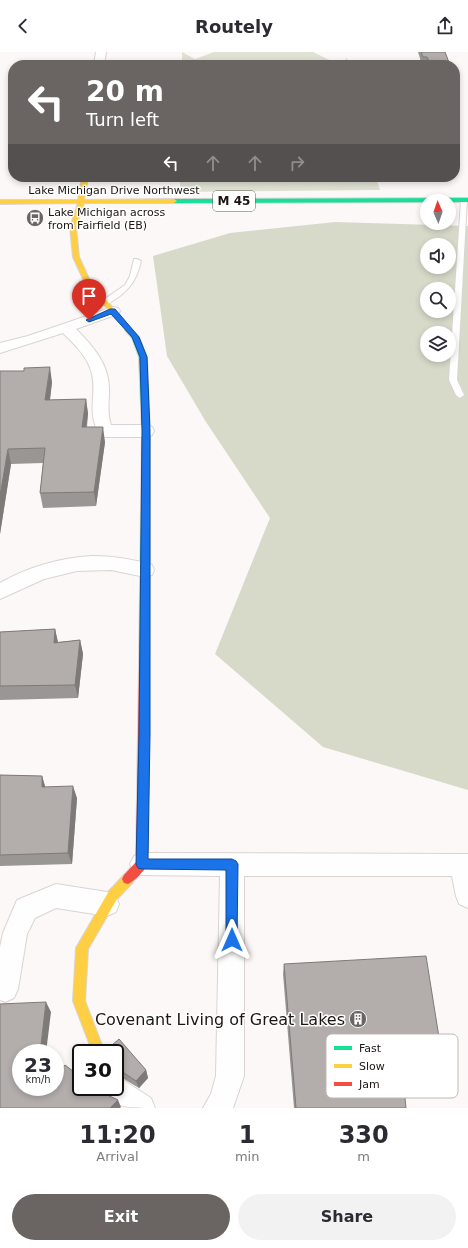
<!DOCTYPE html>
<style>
:root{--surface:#fff;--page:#f2f2f3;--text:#2b2b33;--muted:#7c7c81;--accent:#6a6563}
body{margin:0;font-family:"DejaVu Sans",sans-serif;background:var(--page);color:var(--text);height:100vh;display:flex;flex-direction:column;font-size:15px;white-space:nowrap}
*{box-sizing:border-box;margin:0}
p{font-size:13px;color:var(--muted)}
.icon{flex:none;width:22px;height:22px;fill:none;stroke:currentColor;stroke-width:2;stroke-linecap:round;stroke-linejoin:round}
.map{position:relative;height:1056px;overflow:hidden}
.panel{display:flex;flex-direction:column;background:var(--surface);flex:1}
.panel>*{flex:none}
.guide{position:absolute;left:8px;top:8px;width:452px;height:122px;border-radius:16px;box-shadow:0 2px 6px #0003;background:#6a6563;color:#fff;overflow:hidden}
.needle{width:26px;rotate:358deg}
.fabs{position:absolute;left:420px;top:142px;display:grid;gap:8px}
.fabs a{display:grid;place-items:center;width:36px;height:36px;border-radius:50%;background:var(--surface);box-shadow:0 2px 6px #0003;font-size:20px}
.speed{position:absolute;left:12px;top:992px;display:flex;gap:8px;font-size:20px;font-weight:700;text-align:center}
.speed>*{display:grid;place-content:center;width:52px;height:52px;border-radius:50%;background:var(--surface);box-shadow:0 2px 6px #0003;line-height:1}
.speed small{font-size:10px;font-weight:400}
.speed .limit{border:2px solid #111;border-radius:6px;background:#fff;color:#111}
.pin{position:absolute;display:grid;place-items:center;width:34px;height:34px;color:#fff;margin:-41px -17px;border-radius:50% 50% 50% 0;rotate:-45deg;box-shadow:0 0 4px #0007}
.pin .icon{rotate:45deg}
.me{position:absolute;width:44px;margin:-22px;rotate:0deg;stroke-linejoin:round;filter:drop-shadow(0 0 3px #0008)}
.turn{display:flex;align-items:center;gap:14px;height:84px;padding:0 12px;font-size:18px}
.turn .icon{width:52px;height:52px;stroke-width:2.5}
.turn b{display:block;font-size:28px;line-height:34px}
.lanes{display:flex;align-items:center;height:38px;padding:0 12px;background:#0003;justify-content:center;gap:20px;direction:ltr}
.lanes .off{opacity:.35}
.eta{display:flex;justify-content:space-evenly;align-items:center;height:68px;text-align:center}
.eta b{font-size:24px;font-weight:800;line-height:28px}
.button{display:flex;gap:8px;margin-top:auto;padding:8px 12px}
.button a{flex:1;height:46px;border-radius:24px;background:var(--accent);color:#fff;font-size:16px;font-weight:800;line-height:46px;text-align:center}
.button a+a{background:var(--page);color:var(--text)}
header{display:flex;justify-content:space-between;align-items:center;height:52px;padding:0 12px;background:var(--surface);font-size:18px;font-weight:800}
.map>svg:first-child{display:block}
.green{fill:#dfe2d3}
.forest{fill:#d7dac9;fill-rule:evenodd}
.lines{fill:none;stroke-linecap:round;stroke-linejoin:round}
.lane-casing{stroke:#d9d4d2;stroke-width:2}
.street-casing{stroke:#d9d4d2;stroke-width:2}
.fast-casing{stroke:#d9d4d2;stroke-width:2}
.slow-casing{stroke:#d9d4d2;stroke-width:2}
.jam-casing{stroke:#d9d4d2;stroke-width:2}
.lane{fill:#fffefe;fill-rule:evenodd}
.street{fill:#fffefe;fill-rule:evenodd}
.fast{fill:#16e098;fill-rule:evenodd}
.slow{fill:#ffcf43;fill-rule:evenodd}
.jam{fill:#f24e42;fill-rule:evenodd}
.wall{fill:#9a9694}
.shaded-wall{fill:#7d7a78}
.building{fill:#b3aeac;stroke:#7d7a78}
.route{fill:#1a73e8;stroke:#114b97}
.labels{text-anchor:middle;stroke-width:3;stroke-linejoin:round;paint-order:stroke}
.far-street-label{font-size:11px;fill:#1c1613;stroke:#fff}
.far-poi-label{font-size:11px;fill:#1c1613;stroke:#fff;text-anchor:start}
.shield{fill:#fff;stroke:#605c5a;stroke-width:1}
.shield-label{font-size:12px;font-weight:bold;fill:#1c1613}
.near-poi-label{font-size:16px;fill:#1c1613;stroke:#fff;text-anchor:end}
.key{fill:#fff;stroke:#bbb9b8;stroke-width:1}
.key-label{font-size:11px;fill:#1c1613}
</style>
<header><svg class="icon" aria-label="back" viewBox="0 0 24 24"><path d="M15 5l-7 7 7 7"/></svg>Routely<svg class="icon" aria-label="share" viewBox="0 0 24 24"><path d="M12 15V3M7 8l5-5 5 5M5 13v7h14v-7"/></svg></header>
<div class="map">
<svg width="468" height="1056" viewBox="0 0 468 1056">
<rect width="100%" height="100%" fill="#fcf8f7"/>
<!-- green -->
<g class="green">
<path d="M182,0L195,7L214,0H313L340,13L347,6L349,13H182Z"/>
<path d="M180,125H376L380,138L180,140Z"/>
</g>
<!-- forest -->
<path class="forest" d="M335,170L468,174V738L323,695L215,602L270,466L206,370L167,304L153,204L230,181ZM427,193H449V215H427ZM427,237H449V259H427ZM427,281H449V303H427Z"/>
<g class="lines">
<defs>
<g id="lane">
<path d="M464,146L467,148L457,328L464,343L460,346L456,343L449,328L461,148Z"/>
<path d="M134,207H137L141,209C137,227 130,238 114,248C110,251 107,253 102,253V249L125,233L130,224Z"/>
</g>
<g id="street">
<path d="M96,0H106L104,13H94Z"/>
<path d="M113,255L118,256L120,259L118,262L76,277C93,294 110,313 109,339C109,351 107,362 111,373H146L152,375L154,379L152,383L146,385H106L100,383C86,360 97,345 92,322C88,305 75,293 63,281L0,301V291L28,284Z"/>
<path d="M92,504C112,504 132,507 152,513L154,518L152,523L145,525L111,518L77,519L44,527L0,547V531C28,515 59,506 92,504Z"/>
<path d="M142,801L468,802V856L459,852L456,844L452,824H244V1024L233,1056H203L211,1042L216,1024L220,824L142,823L134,820L130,812L134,804Z"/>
<path d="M56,832L107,840L116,844L119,852L116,860L107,864L56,856L35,866L27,882L18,937L14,946L5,950L0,948V895L3,881L17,848Z"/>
<path d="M115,1023L122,1025L123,1028L151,1046L155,1056C130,1056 108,1056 98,1035H115Z"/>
</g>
<g id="fast">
<path d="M468,146V150L174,151L171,149L174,147Z"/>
<path d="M129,276L131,277L139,285L147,305L150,379L149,616L147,619L144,620L141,619L139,616L142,379L139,305L132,286L125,278Z"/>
</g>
<g id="slow">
<path d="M82,125H88L84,148L174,147L177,149L174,151H84L76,175L79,205L90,229L131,277V279H127L85,231L73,205L70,175L78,151L0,152V148H78Z"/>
<path d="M128,822L132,823L134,827L132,831L117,847L88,897L85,949L105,1001H93L73,949L76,896L109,839L124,823Z"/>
</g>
<path id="jam" d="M144,612L147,613L149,616L148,812C144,819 135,829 128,832L124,831L122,827L124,823L136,810L139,616L141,613Z"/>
</defs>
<!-- lane casing -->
<use href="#lane" class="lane-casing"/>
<!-- street casing -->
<use href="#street" class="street-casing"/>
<!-- fast casing -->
<use href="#fast" class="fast-casing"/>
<!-- slow casing -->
<use href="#slow" class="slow-casing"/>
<!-- jam casing -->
<use href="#jam" class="jam-casing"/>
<!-- lane -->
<use href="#lane" class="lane"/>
<!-- street -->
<use href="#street" class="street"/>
<!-- fast -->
<use href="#fast" class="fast"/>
<!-- slow -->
<use href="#slow" class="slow"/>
<!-- jam -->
<use href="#jam" class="jam"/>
</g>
<!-- wall -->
<g class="wall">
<path d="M418,0H445L450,13H422Z"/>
<path d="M0,319L52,330L50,348L86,347L88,362L87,375L105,390L96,454L43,456L40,441L43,411L11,412L0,482Z"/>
<path d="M55,577L58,590L80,588L83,602L78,646L0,648V580Z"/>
<path d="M0,723L42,724L45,735L77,746L72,812L0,814Z"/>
<path d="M284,912L442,1004L437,1012L384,1017L387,1039L406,1056H294L283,922Z"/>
<path d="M115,1001L146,1018L148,1026L139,1036L124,1027L122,1024L115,1022Z"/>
</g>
<!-- shaded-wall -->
<g class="shaded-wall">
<path d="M50,315L52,330L48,363L45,348Z"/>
<path d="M86,347L88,362L84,390L82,375Z"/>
<path d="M103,375L105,390L96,454L94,440Z"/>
<path d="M8,397L11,412L0,482V444Z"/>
<path d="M55,577L58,591H54Z"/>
<path d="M80,588L83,602L78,646L75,633Z"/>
<path d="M42,724L46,737L42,735Z"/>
<path d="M73,734L77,746L72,812L68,801Z"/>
<path d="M46,950L51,960L46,1001H40Z"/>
<path d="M146,1018L148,1026L139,1036L136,1029Z"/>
<path d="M118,1048L121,1055L120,1056H110Z"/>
</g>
<!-- building -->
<g class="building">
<path d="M421,0H445L450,13H431L427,5H423Z"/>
<path d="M50,315L45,348L86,347L82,375H103L94,440L40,441L45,396L8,397L0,444V319H24V316Z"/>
<path d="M55,577L54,591L80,588L75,633L0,634V580Z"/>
<path d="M0,723L42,724V735L73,734L68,801L0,803Z"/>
<path d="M426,904L442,1004L383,1009L387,1039L404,1037L406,1056H296L284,912Z"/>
<path d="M46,950L40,1001H21V1035H55V1025L65,1013L78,1023L81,1021V1035H98L103,1041L118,1048L110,1056H0V952Z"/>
<path d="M119,987L146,1018L136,1029L121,1019L120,1016L115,1014V1001H103Z"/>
</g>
<!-- route -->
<path class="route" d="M110,257H115L139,285L147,305L150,379V682L148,807H232L236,809L238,812L237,888L236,892L232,894L227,892L226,888V818L142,817L138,816L136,812L139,682L142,379L140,305L132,285L111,262L89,270L86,268Z"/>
<!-- icons -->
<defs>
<symbol id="bus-disc" viewBox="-11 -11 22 22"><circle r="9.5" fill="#6a6563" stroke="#fff"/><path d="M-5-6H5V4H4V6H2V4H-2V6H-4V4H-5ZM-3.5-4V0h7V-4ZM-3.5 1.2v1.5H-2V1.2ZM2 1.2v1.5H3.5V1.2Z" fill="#fff"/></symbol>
<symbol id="building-disc" viewBox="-11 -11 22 22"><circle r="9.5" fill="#6a6563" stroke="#fff"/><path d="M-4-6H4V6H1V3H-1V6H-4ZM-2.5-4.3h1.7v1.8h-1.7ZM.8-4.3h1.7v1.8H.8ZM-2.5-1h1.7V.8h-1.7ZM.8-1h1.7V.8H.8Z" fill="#fff"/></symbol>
</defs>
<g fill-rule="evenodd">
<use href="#bus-disc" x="25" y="156" width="20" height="20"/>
<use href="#building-disc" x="348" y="957" width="20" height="20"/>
</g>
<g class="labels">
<!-- far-street labels -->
<g class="far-street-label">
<text x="114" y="142">Lake Michigan Drive Northwest</text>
</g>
<!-- far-poi labels -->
<g class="far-poi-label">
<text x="48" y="164">Lake Michigan across<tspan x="48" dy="13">from Fairfield (EB)</tspan></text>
</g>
<!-- shield labels -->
<rect class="shield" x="213" y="139" width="42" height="20" rx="3"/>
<g class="shield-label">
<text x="234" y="153">M 45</text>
</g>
<!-- near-poi labels -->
<g class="near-poi-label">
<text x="345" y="973">Covenant Living of Great Lakes</text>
</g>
</g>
<!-- legend -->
<rect x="326" y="982" width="132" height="64" rx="6" class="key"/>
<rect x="334" y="994" width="18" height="4" fill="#16e098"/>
<rect x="334" y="1012" width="18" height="4" fill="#ffcf43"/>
<rect x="334" y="1030" width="18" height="4" fill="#f24e42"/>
<g class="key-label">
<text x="359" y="1000">Fast</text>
<text x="359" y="1018">Slow</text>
<text x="359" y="1036">Jam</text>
</g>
</svg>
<div class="fabs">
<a><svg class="needle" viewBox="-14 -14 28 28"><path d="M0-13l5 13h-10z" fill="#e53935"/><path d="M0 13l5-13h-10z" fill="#7c7c81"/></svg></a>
<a><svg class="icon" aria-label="sound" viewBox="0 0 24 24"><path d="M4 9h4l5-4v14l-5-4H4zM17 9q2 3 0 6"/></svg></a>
<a><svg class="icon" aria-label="search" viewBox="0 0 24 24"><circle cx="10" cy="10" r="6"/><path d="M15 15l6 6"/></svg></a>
<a><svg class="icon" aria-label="layers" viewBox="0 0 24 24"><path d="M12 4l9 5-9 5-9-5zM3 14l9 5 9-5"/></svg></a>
</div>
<div class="speed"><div>23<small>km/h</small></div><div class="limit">30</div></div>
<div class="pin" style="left:89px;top:268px;background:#d93025"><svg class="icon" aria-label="arrive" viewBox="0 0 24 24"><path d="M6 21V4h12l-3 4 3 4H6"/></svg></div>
<svg class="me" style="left:232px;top:888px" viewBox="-20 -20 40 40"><path d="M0-17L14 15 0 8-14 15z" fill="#1a73e8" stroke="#fff" stroke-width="4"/></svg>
<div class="guide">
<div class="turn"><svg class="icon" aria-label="left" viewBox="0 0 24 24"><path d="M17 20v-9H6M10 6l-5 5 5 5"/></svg><div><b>20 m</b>Turn left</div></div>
<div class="lanes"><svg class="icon" aria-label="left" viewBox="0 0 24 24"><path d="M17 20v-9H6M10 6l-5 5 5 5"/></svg><svg class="icon off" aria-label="ahead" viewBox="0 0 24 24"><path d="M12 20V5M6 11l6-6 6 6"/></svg><svg class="icon off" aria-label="ahead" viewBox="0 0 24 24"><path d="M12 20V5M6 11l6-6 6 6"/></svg><svg class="icon off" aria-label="right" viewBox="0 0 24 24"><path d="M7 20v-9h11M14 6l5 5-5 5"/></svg></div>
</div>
</div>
<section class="panel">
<div class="eta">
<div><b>11:20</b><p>Arrival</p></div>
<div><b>1</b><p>min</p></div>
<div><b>330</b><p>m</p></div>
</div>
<div class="button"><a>Exit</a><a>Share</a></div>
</section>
